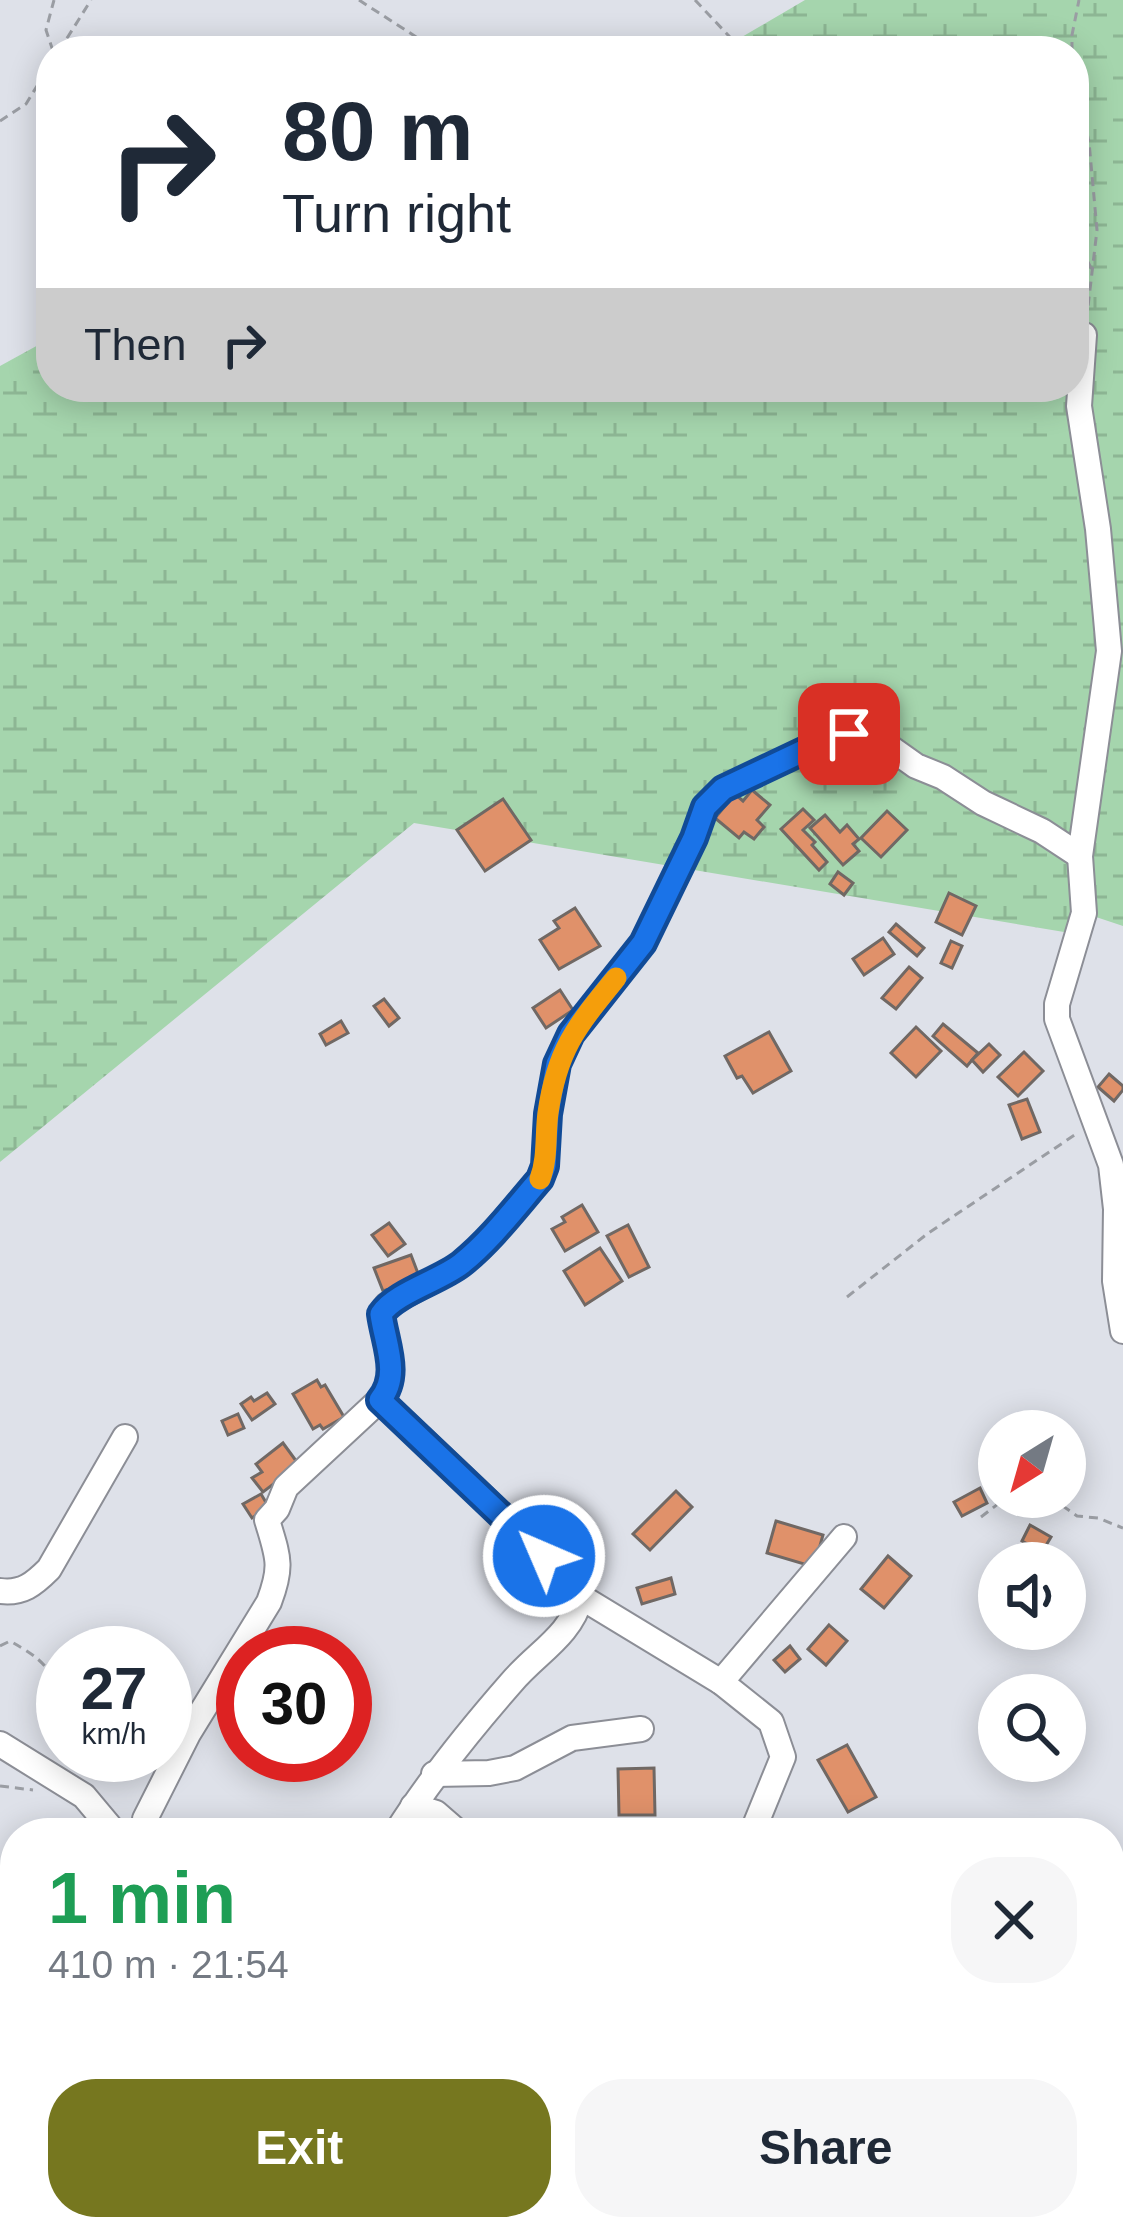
<!DOCTYPE html>
<meta charset="utf-8">
<style>
:root{--surface:#fff;--page:#f6f6f7;--text:#1f2937;--muted:#747a83;--accent:#76771f}
body{margin:0;font-family:Helvetica,sans-serif;background:var(--page);color:var(--text);height:100vh;display:flex;flex-direction:column;font-size:45px;white-space:nowrap}
*{box-sizing:border-box;margin:0}
p{font-size:39px;color:var(--muted)}
.icon{flex:none;width:66px;height:66px;fill:none;stroke:currentColor;stroke-width:2;stroke-linecap:round;stroke-linejoin:round}
.map{position:relative;flex:1;overflow:hidden}
.sheet{position:absolute;left:0px;top:1818px;width:1125px;height:423px;display:flex;flex-direction:column;background:var(--surface);border-radius:48px 48px 0 0;box-shadow:0 6px 30px #0003}
.sheet>*{flex:none}
.top-card{position:absolute;left:36px;top:36px;width:1053px;height:366px;border-radius:48px;box-shadow:0 6px 30px #0003;background:#fff;color:var(--text);overflow:hidden}
.needle{width:78px;rotate:217deg}
.fabs{position:absolute;left:978px;top:1410px;display:grid;gap:24px}
.fabs a{display:grid;place-items:center;width:108px;height:108px;border-radius:50%;background:var(--surface);box-shadow:0 6px 30px #0003;font-size:60px}
.speed{position:absolute;left:36px;top:1626px;display:flex;gap:24px;font-size:60px;font-weight:700;text-align:center}
.speed>*{display:grid;place-content:center;width:156px;height:156px;border-radius:50%;background:var(--surface);box-shadow:0 6px 30px #0003;line-height:1}
.speed small{font-size:30px;font-weight:400}
.speed .limit{border:18px solid #d22;background:#fff;color:#111}
.pin{position:absolute;display:grid;place-items:center;width:102px;height:102px;color:#fff;margin:-51px;border-radius:24px;box-shadow:0 6px 18px #0006}
.me{position:absolute;width:132px;margin:-66px;rotate:315deg;stroke-linejoin:round;filter:drop-shadow(0 0 9px #0008)}
.turn{display:flex;align-items:center;gap:42px;height:252px;padding:0 48px;font-size:54px}
.turn .icon{width:156px;height:156px;stroke-width:2.5}
.turn b{display:block;font-size:84px;line-height:102px}
.then{display:flex;align-items:center;height:114px;padding:0 48px;background:#0003;gap:24px;font-size:45px}
.round{display:grid;place-items:center;flex:none;width:126px;height:126px;border-radius:48px;background:var(--page)}
.summary{display:flex;align-items:center;justify-content:space-between;height:204px;padding:0 48px}
h1{font-size:72px;font-weight:700;line-height:90px;color:#1e9e55}
.action{display:flex;gap:24px;margin-top:auto;padding:24px 48px}
.action a{flex:1;height:138px;border-radius:48px;background:var(--accent);color:#fff;font-size:48px;font-weight:700;line-height:138px;text-align:center}
.action a+a{background:var(--page);color:var(--text)}
.map>svg:first-child{display:block}
.wetland{fill:url(#wetland-marsh)}
.building{fill:#e0916a;stroke:#706864;stroke-width:3}
.lines{fill:none;stroke-linecap:round;stroke-linejoin:round}
.minor-casing{stroke:#8c8e96;stroke-width:28}
.path{stroke:#9a9da3;stroke-width:3;stroke-dasharray:9 6;stroke-linecap:butt}
.minor{stroke:#fff;stroke-width:24}
.route-casing{stroke:#114b97;stroke-width:30}
.route{stroke:#1a73e8;stroke-width:21}
.slow{stroke:#f59e0b;stroke-width:21}
</style>
<div class="map">
<svg width="1123" height="2239" viewBox="0 0 1123 2239">
<defs>
<pattern id="wetland-marsh" width="20" height="14" patternUnits="userSpaceOnUse" patternTransform="scale(3)"><rect width="20" height="14" fill="#a5d5ad"/><path d="M1 5h8M5 5V1M11 12h8M15 12V8" fill="none" stroke="#8db694"/></pattern>
</defs>
<rect width="100%" height="100%" fill="#dee1e9"/>
<!-- wetland -->
<path class="wetland" d="M805,0H1123V926L1084,913L1064,932L414,823L0,1162V366L51,338V387H1074V51H718Z"/>
<!-- building -->
<g class="building">
<path d="M752,790L770,805L757,820L764,827L754,839L744,832L739,838L715,818L735,794L743,801Z"/>
<path d="M503,799L531,840L485,871L457,830Z"/>
<path d="M803,809L814,820L803,830L815,842L812,845L827,862L819,870L781,829Z"/>
<path d="M887,811L907,830L881,857L861,838Z"/>
<path d="M825,815L840,832L847,825L859,839L853,844L859,851L843,865L810,828Z"/>
<path d="M838,872L853,883L844,895L830,884Z"/>
<path d="M949,893L976,906L962,935L936,922Z"/>
<path d="M575,908L600,946L559,969L540,940L559,928L554,921Z"/>
<path d="M896,924L924,948L917,956L889,932Z"/>
<path d="M883,938L894,954L864,975L853,959Z"/>
<path d="M951,941L962,946L952,968L941,963Z"/>
<path d="M909,967L922,978L896,1009L882,998Z"/>
<path d="M560,990L573,1010L546,1028L533,1008Z"/>
<path d="M384,999L399,1018L389,1026L374,1006Z"/>
<path d="M341,1021L348,1033L326,1045L320,1034Z"/>
<path d="M943,1024L978,1053L967,1066L933,1036Z"/>
<path d="M916,1027L941,1051L916,1077L891,1053Z"/>
<path d="M769,1032L791,1071L753,1093L742,1076L737,1078L725,1056Z"/>
<path d="M989,1044L1000,1055L983,1072L972,1060Z"/>
<path d="M1024,1052L1043,1071L1018,1096L998,1077Z"/>
<path d="M1109,1074L1123,1086V1090L1114,1101L1098,1087Z"/>
<path d="M1027,1099L1040,1132L1022,1139L1009,1105Z"/>
<path d="M582,1205L598,1232L565,1251L552,1229L565,1222L562,1217Z"/>
<path d="M389,1223L405,1244L388,1256L372,1235Z"/>
<path d="M628,1225L649,1267L629,1277L607,1236Z"/>
<path d="M600,1248L622,1281L585,1305L564,1271Z"/>
<path d="M411,1255L422,1284L388,1296L386,1290L383,1291L374,1268Z"/>
<path d="M317,1380L321,1387L325,1385L344,1417L323,1429L320,1425L313,1429L293,1394Z"/>
<path d="M267,1393L275,1404L252,1420L241,1404L251,1397L254,1401Z"/>
<path d="M238,1414L244,1428L228,1435L222,1421Z"/>
<path d="M283,1443L302,1469L280,1479L263,1492L252,1478L262,1472L256,1464Z"/>
<path d="M980,1488L987,1503L962,1516L954,1502Z"/>
<path d="M676,1491L692,1507L650,1550L633,1534Z"/>
<path d="M261,1494L271,1511L256,1520L255,1516L252,1518L243,1504Z"/>
<path d="M776,1521L823,1535L814,1567L767,1553Z"/>
<path d="M1030,1525L1051,1537L1042,1552L1022,1541Z"/>
<path d="M888,1556L911,1576L884,1608L861,1589Z"/>
<path d="M671,1578L675,1594L642,1604L637,1588Z"/>
<path d="M829,1625L847,1641L826,1665L808,1649Z"/>
<path d="M790,1646L800,1659L785,1672L774,1660Z"/>
<path d="M847,1745L876,1797L848,1812L818,1760Z"/>
<path d="M654,1768L655,1815H619L618,1769Z"/>
</g>
<g class="lines">
<defs>
<g id="minor">
<path d="M1084,335L1079,406L1098,529L1109,651L1080,856L1084,913L1057,1004V1019L1111,1165L1116,1209L1115,1281L1123,1331"/>
<path d="M380,1400C449,1464 518,1527 581,1597C570,1637 537,1652 511,1683C469,1731 430,1779 396,1833"/>
<path d="M0,1591C22,1594 34,1584 49,1569L125,1437"/>
<path d="M581,1597L721,1682L771,1722L783,1757L752,1833"/>
<path d="M721,1682L844,1537"/>
<path d="M0,1744L84,1796L115,1833"/>
<path d="M434,1774L489,1773L515,1768L572,1738L641,1729"/>
<path d="M413,1806L436,1813L459,1833"/>
<path d="M144,1833L145,1819L188,1734L269,1602C283,1565 278,1557 267,1520L277,1509L286,1487L384,1396C398,1370 385,1342 381,1314L387,1305L456,1268L481,1247L540,1179L545,1166L548,1114L557,1064L571,1034L643,943L694,838L705,807L723,789L819,744L849,734L866,737L885,744L916,766L943,777L983,803L1042,831L1080,856"/>
<path d="M226,2226L241,2239"/>
<path d="M583,2226L590,2239"/>
<path d="M983,2226L988,2239"/>
<path d="M18,2239L34,2226"/>
</g>
</defs>
<!-- minor casing -->
<use href="#minor" class="minor-casing"/>
<!-- path -->
<g class="path">
<path d="M359,0L427,44L443,51"/>
<path d="M695,0L743,51"/>
<path d="M53,51L46,30L54,0"/>
<path d="M59,51L91,0"/>
<path d="M1072,51V35L1079,0"/>
<path d="M1074,74L1089,142L1097,230L1087,315"/>
<path d="M0,121L26,104L51,63"/>
<path d="M1074,234L1092,270"/>
<path d="M847,1297L927,1234L1079,1132"/>
<path d="M1050,1497L1077,1516L1098,1518L1123,1528"/>
<path d="M981,1517L1007,1497"/>
<path d="M0,1646L10,1641C42,1659 51,1667 63,1702"/>
<path d="M83,1755L84,1771"/>
<path d="M0,1786L33,1790"/>
<path d="M1110,2007L1123,2005"/>
</g>
<!-- minor -->
<use href="#minor" class="minor"/>
</g>
<g class="lines">
<defs>
<path id="route" d="M544,1556L380,1400C401,1375 385,1344 381,1314C395,1293 439,1281 461,1264C491,1240 515,1208 540,1179L545,1166L548,1114L557,1064L571,1034L643,943L694,838L705,807L723,789L818,744L849,734"/>
</defs>
<!-- route casing -->
<use href="#route" class="route-casing"/>
<!-- route -->
<use href="#route" class="route"/>
<!-- slow -->
<path class="slow" d="M540,1179C548,1158 545,1135 548,1113C557,1049 577,1026 616,978"/>
</g>
</svg>
<div class="fabs">
<a><svg class="needle" viewBox="-14 -14 28 28"><path d="M0-13l5 13h-10z" fill="#e53935"/><path d="M0 13l5-13h-10z" fill="#747a83"/></svg></a>
<a><svg class="icon" aria-label="sound" viewBox="0 0 24 24"><path d="M4 9h4l5-4v14l-5-4H4zM17 9q2 3 0 6"/></svg></a>
<a><svg class="icon" aria-label="search" viewBox="0 0 24 24"><circle cx="10" cy="10" r="6"/><path d="M15 15l6 6"/></svg></a>
</div>
<div class="speed"><div>27<small>km/h</small></div><div class="limit">30</div></div>
<div class="pin" style="left:849px;top:734px;background:#d93025"><svg class="icon" aria-label="arrive" viewBox="0 0 24 24"><path d="M6 21V4h12l-3 4 3 4H6"/></svg></div>
<svg class="me" style="left:544px;top:1556px" viewBox="-20 -20 40 40"><circle r="17" fill="#1a73e8" stroke="#fff" stroke-width="3"/><path d="M0-11L8 9 0 5-8 9z" fill="#fff"/></svg>
<div class="top-card">
<div class="turn"><svg class="icon" aria-label="right" viewBox="0 0 24 24"><path d="M7 20v-9h11M14 6l5 5-5 5"/></svg><div><b>80 m</b>Turn right</div></div>
<div class="then">Then<svg class="icon" aria-label="right" viewBox="0 0 24 24"><path d="M7 20v-9h11M14 6l5 5-5 5"/></svg></div>
</div>
<section class="sheet">
<div class="summary"><div><h1>1 min</h1><p>410 m · 21:54</p></div><a class="round"><svg class="icon" aria-label="close" viewBox="0 0 24 24"><path d="M6 6l12 12M18 6L6 18"/></svg></a></div>
<div class="action"><a>Exit</a><a>Share</a></div>
</section>
</div>
